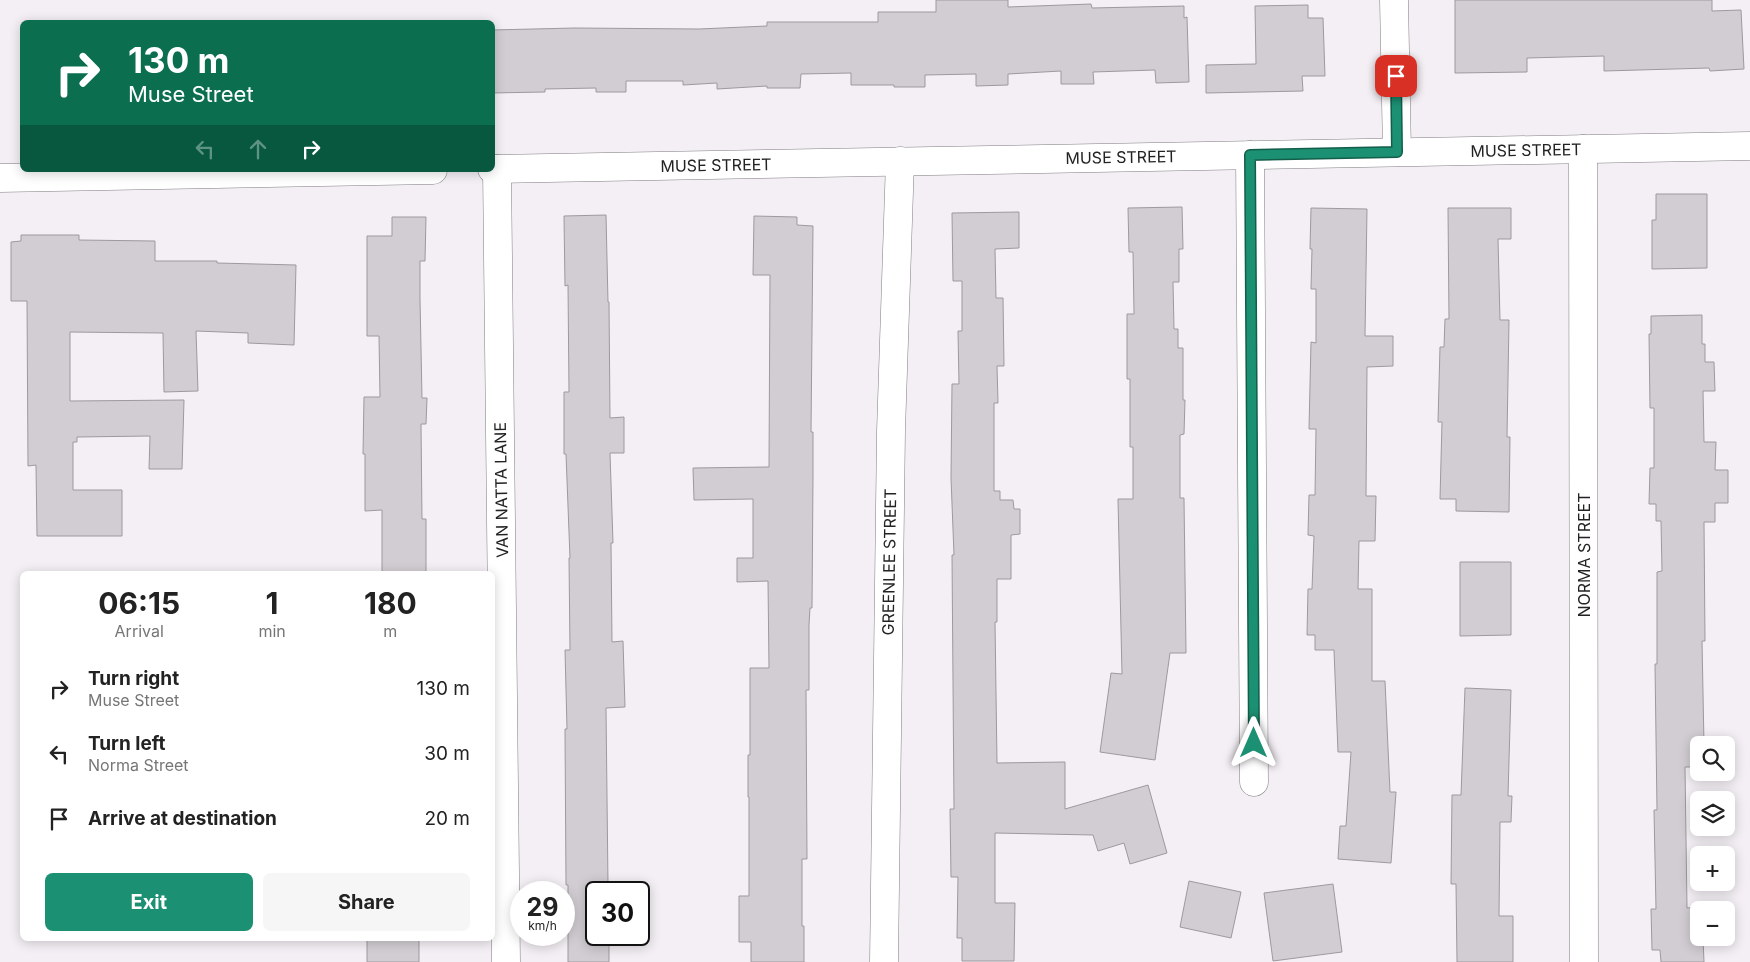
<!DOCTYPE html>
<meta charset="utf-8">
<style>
body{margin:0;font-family:Inter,sans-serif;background:#f6f6f6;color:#222;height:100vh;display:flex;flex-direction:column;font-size:19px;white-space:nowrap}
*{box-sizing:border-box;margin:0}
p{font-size:16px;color:#767676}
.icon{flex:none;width:28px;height:28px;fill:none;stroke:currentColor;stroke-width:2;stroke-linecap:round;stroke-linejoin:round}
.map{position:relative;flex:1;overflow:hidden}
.sheet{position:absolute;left:20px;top:571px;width:475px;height:370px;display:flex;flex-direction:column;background:#fff;border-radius:8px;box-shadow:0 2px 12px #0003}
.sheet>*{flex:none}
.guide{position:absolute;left:20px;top:20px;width:475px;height:152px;border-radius:8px;box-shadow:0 2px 12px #0003;background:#0b6e4f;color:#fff;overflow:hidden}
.buttons{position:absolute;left:1690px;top:736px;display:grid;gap:10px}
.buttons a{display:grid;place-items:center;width:45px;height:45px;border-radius:8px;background:#fff;box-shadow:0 2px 12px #0003;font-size:25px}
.speed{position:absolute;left:510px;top:881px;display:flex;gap:10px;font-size:25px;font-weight:700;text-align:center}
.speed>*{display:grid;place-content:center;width:65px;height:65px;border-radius:50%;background:#fff;box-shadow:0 2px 12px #0003;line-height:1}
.speed small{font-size:12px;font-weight:400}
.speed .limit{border:2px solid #111;border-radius:8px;background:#fff;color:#111}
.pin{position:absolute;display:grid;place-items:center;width:42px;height:42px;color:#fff;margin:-21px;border-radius:10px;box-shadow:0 2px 8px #0006}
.me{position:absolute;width:55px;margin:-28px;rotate:0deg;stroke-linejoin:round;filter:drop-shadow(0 0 4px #0008)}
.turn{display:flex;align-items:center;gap:18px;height:105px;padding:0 25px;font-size:22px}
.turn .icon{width:65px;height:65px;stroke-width:2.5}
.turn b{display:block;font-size:35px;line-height:42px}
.lanes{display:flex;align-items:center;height:48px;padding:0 25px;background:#0003;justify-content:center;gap:25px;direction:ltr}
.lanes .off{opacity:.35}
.eta{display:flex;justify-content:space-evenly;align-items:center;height:85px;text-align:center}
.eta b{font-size:30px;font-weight:700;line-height:35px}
.cta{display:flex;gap:10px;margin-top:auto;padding:10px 25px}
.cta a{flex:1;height:58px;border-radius:8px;background:#1c9072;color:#fff;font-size:20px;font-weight:700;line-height:58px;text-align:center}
.cta a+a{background:#f6f6f6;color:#222}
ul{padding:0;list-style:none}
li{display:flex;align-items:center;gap:15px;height:65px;padding:0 25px}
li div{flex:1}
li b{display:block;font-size:19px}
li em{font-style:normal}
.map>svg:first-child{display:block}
</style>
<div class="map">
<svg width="1750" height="962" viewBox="0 0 1750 962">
<rect width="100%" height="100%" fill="#f3eff4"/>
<!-- building -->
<g fill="#d1cdd2" stroke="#9d999e">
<path d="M936 0H1008V7L1091 4 1092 8 1184 6V18L1187 17 1189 82 1156 83 1155 70 1093 72 1094 84H1061V71L1008 74V85L976 86V74L925 75V87H894V85H851V73L801 74 800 88H767V86L717 89V83L683 85V81H626V92H596V88L545 89V92L492 93V30L575 28 699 29 767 26V22H878V12H936Z"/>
<path d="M1455 0H1712V11L1741 10 1744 69 1710 71 1709 68 1604 71V56L1527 58V72L1455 73Z"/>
<path d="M1308 5V18H1323L1325 76H1302L1303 91 1206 93V65L1256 64 1255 6Z"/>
<path d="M1656 194H1707V268L1652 269V220H1656Z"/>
<path d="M1182 207 1183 249H1179V282H1173L1174 329H1178V348H1183V400H1185L1184 434 1180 435V498H1184L1186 653H1170L1155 760 1100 752 1111 673 1122 674 1118 499H1133V447H1130V379H1127V314H1134L1133 252H1129L1128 208Z"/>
<path d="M1311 208 1367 209 1365 336H1393V366L1367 367 1366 496H1376L1375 541H1359L1358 589H1372V681H1385L1390 792H1396L1391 863 1338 859 1340 826H1346L1351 752H1338L1334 650H1315V635H1307L1308 589H1312L1314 536 1308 535 1309 495H1315L1316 429H1309L1311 342 1316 343V289H1311L1312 249H1310Z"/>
<path d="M1448 208H1511V239H1498L1500 320H1509L1507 437H1510L1509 512 1456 511V499H1440L1442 422H1438L1440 347H1444L1445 319H1449Z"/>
<path d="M1019 212V248L995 249 996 298H1003L1004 366H997L998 403H994V491H1000V500H1013L1014 509H1020V534L1011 535V579H997V622H995L997 763 1065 762V809L1148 785 1167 853 1130 864 1124 843 1098 851 1093 835 995 833V903H1015L1014 961H962V938H957L958 877H951L950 809H954L952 555H954L951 478 952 384H959L958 331H962V281H953L952 213Z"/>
<path d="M606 215 608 302H609L610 418 624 417V453H610L613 543H611L612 642 623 641 625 707 606 708 608 885H596V935H609V962H568V885H566L565 729H567L565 650H570L569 558H570L566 454H564V392H569L568 285 565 286 564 216Z"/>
<path d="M754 216 797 217V225L813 226 811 432H813V475L812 608H810L809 625V690H806L807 859H802V926H804V962H751V942H739V896H749V797H748V755H750V668H769L768 581 737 582V558H753V499L694 500 693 468 769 467 770 275H753Z"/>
<path d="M392 217H426L425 261H420V299L422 398H427L426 424H421L422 519H426V574H382V510L365 511V454H363L364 397H380L379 336H367V236H392Z"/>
<path d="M21 235H79V240L155 241V261H217V263L296 265 294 345 248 343V333L196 331 198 391 164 392 163 333 70 332V401L184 400 182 469H149L150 436 77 437V442H73V490H122V536H37L36 465 28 466 27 301H11V242L21 241Z"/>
<path d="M1702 315V344H1705V362H1714L1715 391H1703L1704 442H1716L1715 470H1728V503H1715V522H1704L1705 641H1702L1704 745H1699V767H1685L1687 908 1701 907 1702 910H1699V938H1703L1704 962H1661L1660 950H1652L1651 909H1656L1654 810H1657L1655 664H1657V572L1662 571 1661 521H1656V504H1649L1650 468H1654V408H1650L1649 334H1651V316Z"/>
<path d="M1460 562H1511V635L1460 636Z"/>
<path d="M1465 688 1511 690 1508 796H1512L1511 822H1500L1499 916H1513V962H1457L1456 884H1451L1452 795H1461Z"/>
<path d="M1189 881 1241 892 1231 938 1180 927Z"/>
<path d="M1333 884 1342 952 1273 961 1264 893Z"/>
<rect x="367" y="939" width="52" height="23"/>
</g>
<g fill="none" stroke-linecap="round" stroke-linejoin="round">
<!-- street casing -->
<g stroke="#817e82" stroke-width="29">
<g id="street">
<path d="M1394 0 1397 152"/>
<path d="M1583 149 1584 962"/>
<path d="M1250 155 1254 782"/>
<path d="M492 169 1750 146"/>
<path d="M497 169 506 962"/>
<path d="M0 178 433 170"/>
<path d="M884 962 891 431 900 161"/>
</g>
</g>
<!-- street -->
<use href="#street" stroke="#fff" stroke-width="28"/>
</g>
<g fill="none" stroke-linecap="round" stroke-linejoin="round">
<!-- route casing -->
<g stroke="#125e4a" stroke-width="12">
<path id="route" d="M1254 743 1250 155 1397 152 1396 76"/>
</g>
<!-- route -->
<use href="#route" stroke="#1c9072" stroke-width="9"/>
</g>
<g text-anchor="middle" stroke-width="4.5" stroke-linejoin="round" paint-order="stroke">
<!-- street labels -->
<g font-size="16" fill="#232223" stroke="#fffeff">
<text transform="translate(1526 150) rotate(-1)" y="6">MUSE STREET</text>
<text transform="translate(1121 157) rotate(-1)" y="6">MUSE STREET</text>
<text transform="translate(716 165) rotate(-1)" y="6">MUSE STREET</text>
<text transform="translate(501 490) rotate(-91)" y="6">VAN NATTA LANE</text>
<text transform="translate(1584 555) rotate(-90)" y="6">NORMA STREET</text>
<text transform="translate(889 562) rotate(-89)" y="6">GREENLEE STREET</text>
</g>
</g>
</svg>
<div class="buttons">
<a><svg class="icon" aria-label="search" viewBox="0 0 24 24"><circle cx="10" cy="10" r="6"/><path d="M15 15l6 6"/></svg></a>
<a><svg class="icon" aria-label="layers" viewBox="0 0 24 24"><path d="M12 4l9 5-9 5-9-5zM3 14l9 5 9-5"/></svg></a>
<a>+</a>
<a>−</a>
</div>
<div class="speed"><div>29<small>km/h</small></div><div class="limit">30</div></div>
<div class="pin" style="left:1396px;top:76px;background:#d93025"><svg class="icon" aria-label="arrive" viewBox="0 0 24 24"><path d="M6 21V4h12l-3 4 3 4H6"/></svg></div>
<svg class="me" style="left:1254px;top:743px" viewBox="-20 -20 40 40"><path d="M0-17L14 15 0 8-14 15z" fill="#1c9072" stroke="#fff" stroke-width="4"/></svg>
<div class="guide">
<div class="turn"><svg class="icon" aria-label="right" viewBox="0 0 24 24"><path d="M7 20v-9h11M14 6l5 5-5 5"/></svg><div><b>130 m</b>Muse Street</div></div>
<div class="lanes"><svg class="icon off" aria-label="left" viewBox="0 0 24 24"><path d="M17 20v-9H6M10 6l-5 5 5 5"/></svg><svg class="icon off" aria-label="ahead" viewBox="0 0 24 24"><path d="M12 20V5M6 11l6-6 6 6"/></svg><svg class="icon" aria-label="right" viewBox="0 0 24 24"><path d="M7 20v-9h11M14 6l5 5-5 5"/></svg></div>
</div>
<section class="sheet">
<div class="eta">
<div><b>06:15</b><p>Arrival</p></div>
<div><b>1</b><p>min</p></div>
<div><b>180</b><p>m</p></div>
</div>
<ul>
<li><svg class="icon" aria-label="right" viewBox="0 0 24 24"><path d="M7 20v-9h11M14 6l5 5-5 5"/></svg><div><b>Turn right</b><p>Muse Street</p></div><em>130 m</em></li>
<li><svg class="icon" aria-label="left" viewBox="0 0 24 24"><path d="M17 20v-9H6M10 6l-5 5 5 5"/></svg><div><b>Turn left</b><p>Norma Street</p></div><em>30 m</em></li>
<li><svg class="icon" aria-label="arrive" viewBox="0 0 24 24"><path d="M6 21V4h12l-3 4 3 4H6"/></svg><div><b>Arrive at destination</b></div><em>20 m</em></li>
</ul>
<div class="cta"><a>Exit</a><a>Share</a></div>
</section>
</div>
